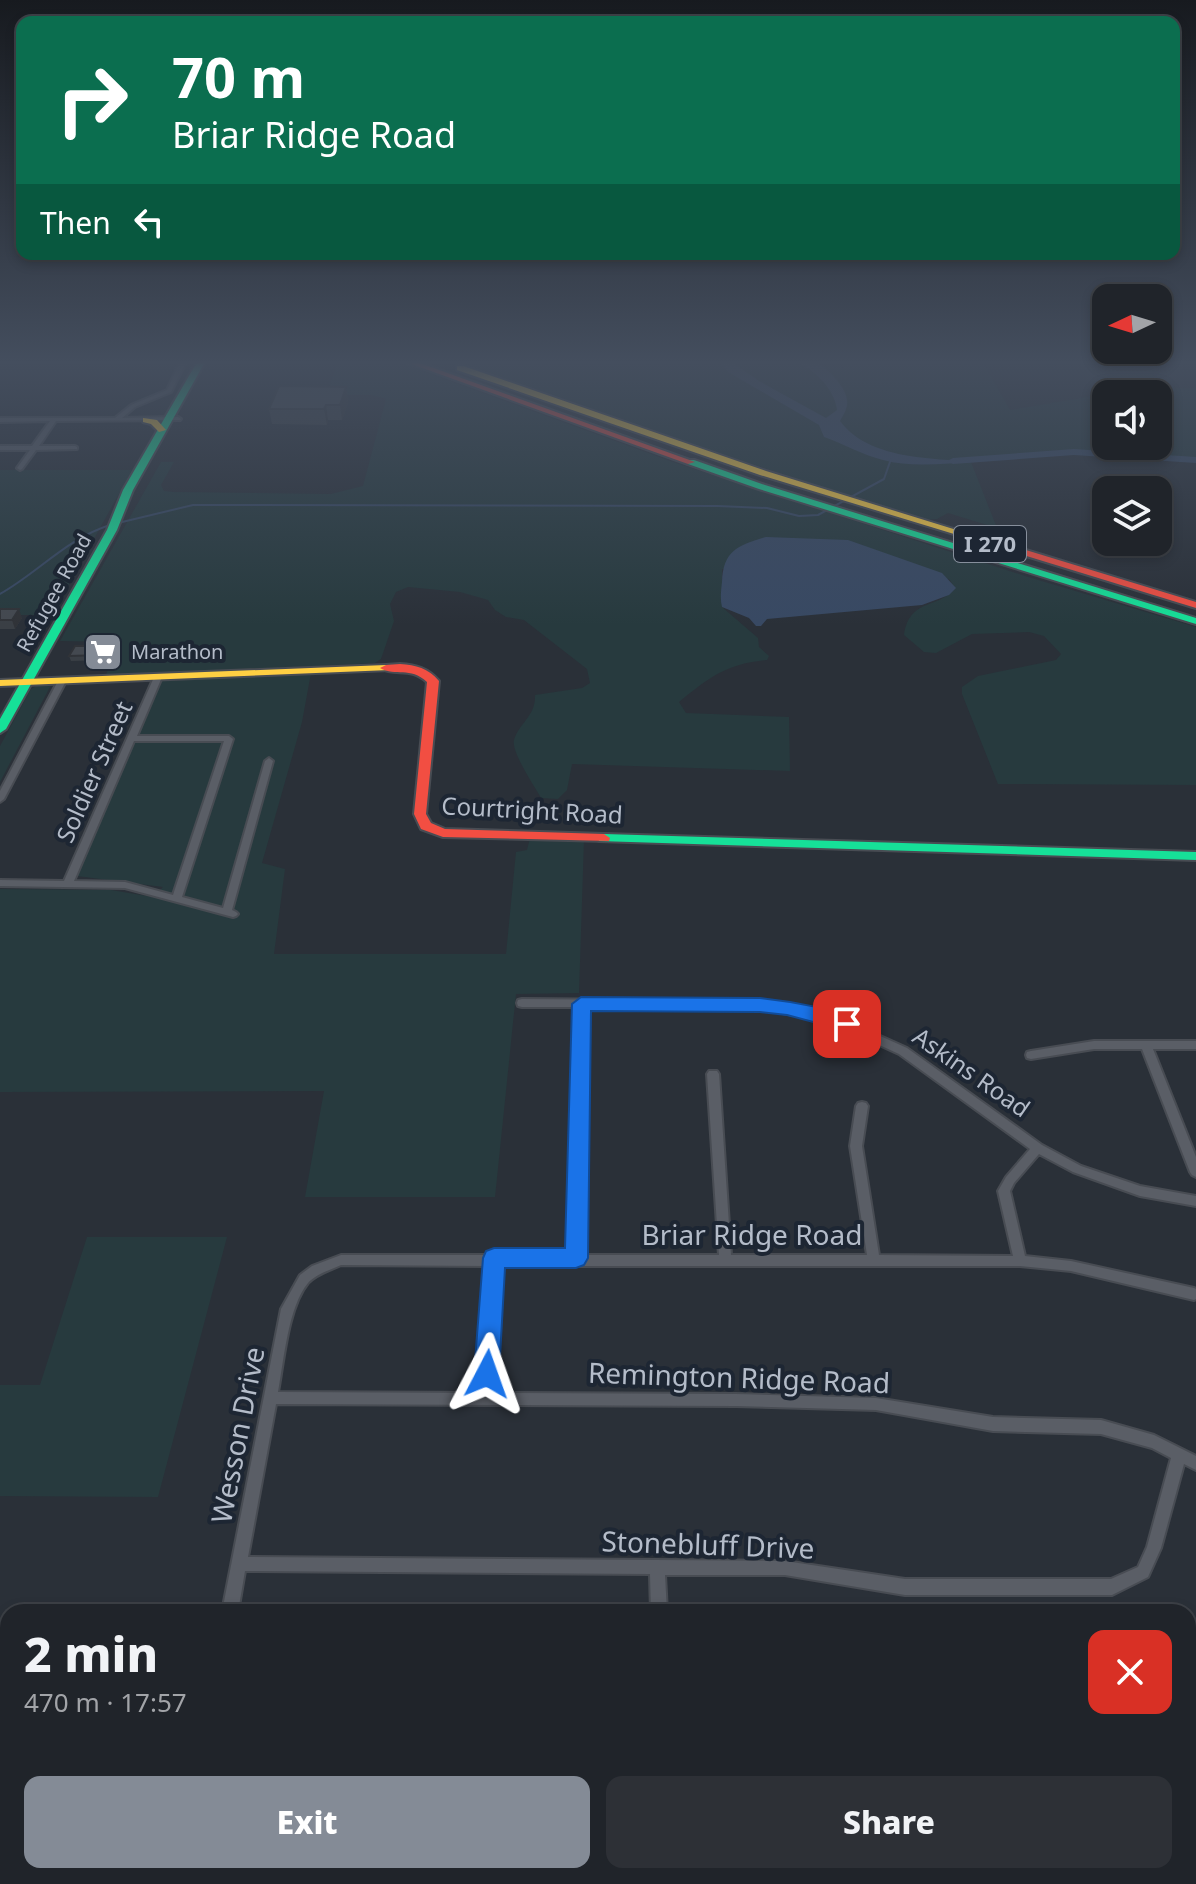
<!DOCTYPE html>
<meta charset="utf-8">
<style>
body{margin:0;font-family:"Noto Sans",sans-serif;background:#2d3036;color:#f1f3f6;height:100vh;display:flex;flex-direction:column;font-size:30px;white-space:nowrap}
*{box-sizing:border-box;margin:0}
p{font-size:26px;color:#a2a4a8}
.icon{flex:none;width:44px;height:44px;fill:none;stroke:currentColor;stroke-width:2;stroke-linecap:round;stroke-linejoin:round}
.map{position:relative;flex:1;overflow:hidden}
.details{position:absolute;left:0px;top:1604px;width:1196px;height:280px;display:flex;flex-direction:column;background:#20242a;border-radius:24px 24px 0 0;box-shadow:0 4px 12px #0003,0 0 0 2px #3d4147}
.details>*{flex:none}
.top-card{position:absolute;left:16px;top:16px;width:1164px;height:244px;border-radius:16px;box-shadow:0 4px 12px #0003,0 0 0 2px #3d4147;background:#0b6e4f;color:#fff;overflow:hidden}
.needle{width:52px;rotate:266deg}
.fabs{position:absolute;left:1092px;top:284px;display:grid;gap:16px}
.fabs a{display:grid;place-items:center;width:80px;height:80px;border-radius:16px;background:#20242a;box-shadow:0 4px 12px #0003,0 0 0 2px #3d4147;font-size:40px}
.pin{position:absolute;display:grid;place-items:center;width:68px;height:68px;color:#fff;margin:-34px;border-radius:16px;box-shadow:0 4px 12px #0006}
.me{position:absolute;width:88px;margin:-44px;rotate:4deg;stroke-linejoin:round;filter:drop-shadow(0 0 6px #0008)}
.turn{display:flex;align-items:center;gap:28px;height:168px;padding:0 24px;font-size:36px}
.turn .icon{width:104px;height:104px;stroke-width:2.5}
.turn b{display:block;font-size:56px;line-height:68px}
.then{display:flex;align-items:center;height:76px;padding:0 24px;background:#0003;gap:16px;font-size:30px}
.round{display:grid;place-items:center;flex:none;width:84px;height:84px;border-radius:16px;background:#2d3036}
.summary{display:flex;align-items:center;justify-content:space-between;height:136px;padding:0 24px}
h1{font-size:48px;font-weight:800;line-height:60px}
.cta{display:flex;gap:16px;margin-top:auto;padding:16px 24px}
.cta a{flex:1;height:92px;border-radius:16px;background:#848b96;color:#fff;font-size:32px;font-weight:800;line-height:92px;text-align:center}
.cta a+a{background:#2d3036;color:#f1f3f6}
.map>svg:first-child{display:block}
</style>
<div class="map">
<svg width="1196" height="1884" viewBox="0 0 1196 1884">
<rect width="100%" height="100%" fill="#2a3038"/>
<!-- green -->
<g fill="#273a3e">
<path d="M338 362H398L673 462 1025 576 1196 627V785L998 784 962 694V687L978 676 1056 660 1061 654 1044 636 1029 632 972 634 936 653 924 652 904 635C910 597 938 610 955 588L949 579 722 569V607L758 638 759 647 769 656 767 660C726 664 710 677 679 702L686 713 789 717 790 771 572 764 567 790 558 799 541 798C535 787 511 752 514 740 520 722 536 716 535 695L582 688 590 683 587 669 524 620 506 617 495 610 488 600 460 592 408 587 396 592 390 604 394 621 381 659 375 663 105 677 119 642 60 641 161 462H174L161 485 164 491 174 492 331 494 363 486 386 399 372 395H326Z"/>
<path d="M456 362H811L826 367 844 368 843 362H983L1010 410 1106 394V446H1158V394H1108L1138 388H1196V460L1114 453 1074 452 971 462 997 528 948 513 937 519 922 520 652 431Z"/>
<path d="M0 470H132L52 615H0Z"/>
<path d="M311 673 302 722 262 863 285 869 274 954H506L516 852 527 850 530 838 584 840 579 993 516 994 495 1197H305L324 1091 0 1092V889L111 890 153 897 163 887 77 876 161 681Z"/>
<path d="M52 683 0 782V746L31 689 38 685Z"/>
<path d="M87 1237H227L158 1497 0 1496V1385H40Z"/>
<path d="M762 1876 1196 1878V1884H763Z"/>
</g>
<!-- water -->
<g fill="#384963">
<path d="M719 362H732L759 381 826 418 837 410C835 390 815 370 797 362H816C829 370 853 392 846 409 845 413 842 417 840 421 869 460 932 458 976 462 946 463 912 468 883 460 862 455 844 444 824 437L819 425 728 372Z"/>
<path d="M766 537 848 540 942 573 956 588 949 595 922 605 767 619 761 626H756L749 618 722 607C720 599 721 591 722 582 723 551 738 545 766 537Z"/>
</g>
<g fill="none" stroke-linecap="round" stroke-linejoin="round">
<!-- stream -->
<g stroke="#384963" stroke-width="2">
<path d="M118 523 193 505 718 506 767 508 799 516 818 515 884 479 891 459"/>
<path d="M0 594C39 572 66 539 110 525"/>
</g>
<!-- river -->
<path fill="#384963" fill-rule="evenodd" d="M1074 449 1196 457V463L1074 455 953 464 947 461 953 458Z"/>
<!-- street casing -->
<g stroke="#484c53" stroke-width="4">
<g id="street">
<path d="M180 362H186L171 392 135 407 122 418 178 417 181 419 180 420 56 421 39 446H75L77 447V449L36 450 22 469 20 470 17 468 30 450H0V446H32L50 421 0 422V418H115L131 405 167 390Z"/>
<path d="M155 675H161L162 677 137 736H229L233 739 182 897 223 908 265 761 269 758 273 761 232 910 236 912 238 914 236 916 233 917 125 888 0 886V880L64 881ZM134 741H224L173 895 125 882 74 881Z"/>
<path d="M59 679H65L66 681 4 799 0 802V791Z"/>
<path d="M522 999 760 1001 829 1013 907 1048 1042 1145 1081 1166 1140 1186 1196 1196V1206L1140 1196 1073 1172 1039 1154 1014 1183 1010 1191 1025 1256 1071 1261 1194 1288 1196 1289V1299L1194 1300 1071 1271 1020 1266H500L492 1393 736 1394 876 1398 993 1417 1101 1420 1154 1435 1196 1456V1470L1184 1464 1161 1548 1148 1577 1112 1595H905L785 1575H665L667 1612H651L650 1574 245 1571 238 1612H222L281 1309 300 1275 312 1266 341 1255H489L494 1253 499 1255H570L576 1007H522L518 1006 517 1003 518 1000ZM586 1007 760 1009 827 1021 899 1054 1030 1149 1006 1177 998 1191 1013 1256 879 1255 862 1146 868 1106 866 1103 862 1102 858 1103 856 1106 850 1146 867 1255H731L719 1074 717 1071H709L707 1074 719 1255H582ZM341 1265 487 1266 479 1393 278 1392C284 1360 288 1307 308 1283 316 1274 330 1270 341 1265ZM276 1404 736 1406 876 1410 993 1431 1101 1434 1152 1448 1171 1458 1147 1547 1138 1567 1111 1579H905L785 1561 248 1557Z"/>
<path d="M1094 1041H1196V1049H1153L1196 1157V1177L1192 1175 1190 1172 1142 1049H1094L1031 1059 1027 1058 1026 1055 1027 1052 1031 1051Z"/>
<path d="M168 1876H186L185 1884H167Z"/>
</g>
</g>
<!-- fast casing -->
<g stroke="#484c53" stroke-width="4">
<g id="fast">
<path d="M197 362H205L133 490 117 530 6 729 0 733V719L107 530 123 490Z"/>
<path d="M688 460H694L765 485 1196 618V624L759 489 688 464Z"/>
<path d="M604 834 1196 852V860L599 841 598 838Z"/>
</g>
</g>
<!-- slow casing -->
<g stroke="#484c53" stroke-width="4">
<g id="slow">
<path d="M457 366H463L766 471 1018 549 1010 551 760 475 457 370Z"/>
<path d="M143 418 157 420 166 430 159 432 151 424 143 422Z"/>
<path d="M386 665 390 666V670L0 686V680Z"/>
</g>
</g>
<!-- jam casing -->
<g stroke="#484c53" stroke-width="4">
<g id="jam">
<path d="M406 362H417L695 462 688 464Z"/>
<path d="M1010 547H1016L1196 602V608L1010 551Z"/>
<path d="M400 664C416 665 428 668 439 681L426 814 431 823 445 829 604 834 610 838 609 841 443 837 421 829 414 814 427 682C410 666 396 677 380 668L386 665Z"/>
</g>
</g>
<!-- street -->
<use href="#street" fill="#5a5e66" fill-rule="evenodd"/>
<!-- fast -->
<use href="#fast" fill="#16e098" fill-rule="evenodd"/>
<!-- slow -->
<use href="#slow" fill="#ffcf43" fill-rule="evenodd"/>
<!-- jam -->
<use href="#jam" fill="#f24e42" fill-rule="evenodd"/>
</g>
<!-- wall -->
<g fill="#3a3f45">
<path d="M346 387 348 403 342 420H328L327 425 272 424 269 409Z"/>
<path d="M0 609 22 618 15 629H0Z"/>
<path d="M114 645 106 660 71 661 69 656 96 646Z"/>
</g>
<!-- shaded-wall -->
<g fill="#303338">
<path d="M346 387 348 403 342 420 340 405Z"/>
<path d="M326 405 328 420 327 425 324 409Z"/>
<path d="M19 609 22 618 15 629 12 620Z"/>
<path d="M112 641 114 645 106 660 105 655Z"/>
</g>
<!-- building -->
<g fill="#444950" stroke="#303338" stroke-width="2">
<path d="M279 386 346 387 340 405H326L324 409H269Z"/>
<path d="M0 609H19L12 620H0Z"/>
<path d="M99 641H112L105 655 69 656 75 646H96Z"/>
</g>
<!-- sky -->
<linearGradient id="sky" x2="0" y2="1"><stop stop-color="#171a1f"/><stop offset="0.58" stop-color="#444e5e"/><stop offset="1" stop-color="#444e5e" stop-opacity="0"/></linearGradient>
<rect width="1196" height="625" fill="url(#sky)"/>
<!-- route -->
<path fill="#1a73e8" stroke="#114b97" stroke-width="2" d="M581 997 760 998C779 1000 847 1009 857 1024L847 1031 787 1015 760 1012 591 1011 588 1258 584 1265 576 1268H505L499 1374 495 1382 487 1385 478 1382 474 1374 483 1258 486 1251 494 1248H565L572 1004Z"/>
<!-- icons -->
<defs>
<g id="supermarket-square" transform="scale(2)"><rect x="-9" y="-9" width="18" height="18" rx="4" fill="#848b96" stroke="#1d2633"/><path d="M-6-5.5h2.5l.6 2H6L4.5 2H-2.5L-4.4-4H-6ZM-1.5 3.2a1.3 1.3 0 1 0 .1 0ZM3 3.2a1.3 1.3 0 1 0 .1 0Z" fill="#fff"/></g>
</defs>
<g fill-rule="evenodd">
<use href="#supermarket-square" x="103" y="652"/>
</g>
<g text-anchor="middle" stroke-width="8" stroke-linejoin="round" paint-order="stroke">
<!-- far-street labels -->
<g font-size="20" fill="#b4bcc9" stroke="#1d2633">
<text transform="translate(54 593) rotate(-61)" y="7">Refugee Road</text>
</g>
<!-- far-poi labels -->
<g font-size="20" fill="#b4bcc9" stroke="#1d2633" text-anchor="start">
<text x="131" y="659">Marathon</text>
</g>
<!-- shield labels -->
<rect fill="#1d2633" stroke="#878f9c" stroke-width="2" x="954" y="526" width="72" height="36" rx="6"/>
<g font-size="22" font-weight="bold" fill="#b4bcc9">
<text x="990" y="552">I 270</text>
</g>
<!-- street labels -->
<g font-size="24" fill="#b4bcc9" stroke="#1d2633">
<text transform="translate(95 772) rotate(-66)" y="8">Soldier Street</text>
<text transform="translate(532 811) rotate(3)" y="8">Courtright Road</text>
<text transform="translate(971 1073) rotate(35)" y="8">Askins Road</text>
</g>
<!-- near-street labels -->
<g font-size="28" fill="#b4bcc9" stroke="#1d2633">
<text x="752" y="1245">Briar Ridge Road</text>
<text transform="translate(739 1378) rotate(2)" y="10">Remington Ridge Road</text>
<text transform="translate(238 1435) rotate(-79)" y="10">Wesson Drive</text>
<text transform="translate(708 1545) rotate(2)" y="10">Stonebluff Drive</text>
</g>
</g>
</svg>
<div class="fabs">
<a><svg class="needle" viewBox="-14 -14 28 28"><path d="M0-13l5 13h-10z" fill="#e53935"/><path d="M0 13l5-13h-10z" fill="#a2a4a8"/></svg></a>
<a><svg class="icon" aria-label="sound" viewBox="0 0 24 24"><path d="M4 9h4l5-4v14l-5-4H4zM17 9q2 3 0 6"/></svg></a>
<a><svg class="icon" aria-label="layers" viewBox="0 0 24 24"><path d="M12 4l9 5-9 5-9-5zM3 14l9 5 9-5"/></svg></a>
</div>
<div class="pin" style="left:847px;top:1024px;background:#d93025"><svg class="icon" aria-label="arrive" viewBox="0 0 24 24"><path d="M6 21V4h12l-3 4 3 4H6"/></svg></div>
<svg class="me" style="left:487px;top:1374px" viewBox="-20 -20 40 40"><path d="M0-17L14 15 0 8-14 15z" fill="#1a73e8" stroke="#fff" stroke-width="4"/></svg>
<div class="top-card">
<div class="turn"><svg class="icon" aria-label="right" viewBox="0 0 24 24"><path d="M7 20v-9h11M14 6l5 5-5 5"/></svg><div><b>70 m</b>Briar Ridge Road</div></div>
<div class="then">Then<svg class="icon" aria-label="left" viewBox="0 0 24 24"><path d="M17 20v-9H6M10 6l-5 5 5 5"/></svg></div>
</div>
<section class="details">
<div class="summary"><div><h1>2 min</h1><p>470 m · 17:57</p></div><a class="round" style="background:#d93025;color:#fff"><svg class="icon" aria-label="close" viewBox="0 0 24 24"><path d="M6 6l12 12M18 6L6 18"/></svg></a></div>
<div class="cta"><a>Exit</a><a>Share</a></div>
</section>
</div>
